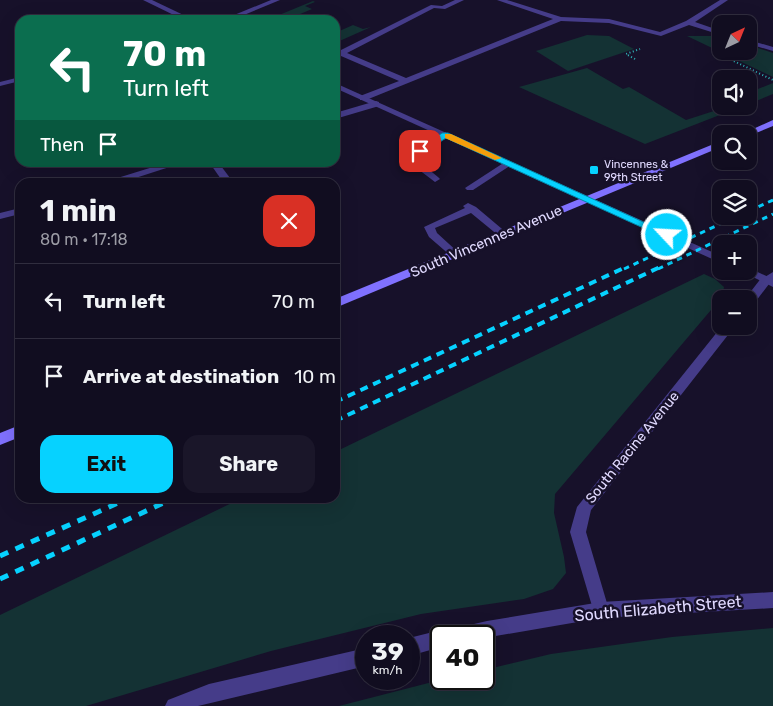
<!DOCTYPE html>
<meta charset="utf-8">
<style>
body{margin:0;font-family:Rubik,sans-serif;background:#1a1629;color:#f1f3f6;height:100vh;display:flex;flex-direction:column;font-size:19px;white-space:nowrap}
*{box-sizing:border-box;margin:0}
p{font-size:16px;color:#9c9ca5}
.icon{flex:none;width:28px;height:28px;fill:none;stroke:currentColor;stroke-width:2;stroke-linecap:round;stroke-linejoin:round}
.map{position:relative;flex:1;overflow:hidden}
.sheet{position:absolute;left:15px;top:178px;width:325px;height:325px;display:flex;flex-direction:column;background:#110d20;border-radius:15px;box-shadow:0 5px 20px #0002,0 0 0 1px #302d3e}
.sheet>*{flex:none}
.guide{position:absolute;left:15px;top:15px;width:325px;height:152px;border-radius:15px;box-shadow:0 5px 20px #0002,0 0 0 1px #302d3e;background:#0b6e4f;color:#fff;overflow:hidden}
.needle{width:32px;rotate:43deg}
.controls{position:absolute;left:712px;top:15px;display:grid;gap:10px}
.controls a{display:grid;place-items:center;width:45px;height:45px;border-radius:10px;background:#110d20;box-shadow:0 5px 20px #0002,0 0 0 1px #302d3e;font-size:25px}
.speed{position:absolute;left:355px;top:625px;display:flex;gap:10px;font-size:25px;font-weight:700;text-align:center}
.speed>*{display:grid;place-content:center;width:65px;height:65px;border-radius:50%;background:#110d20;box-shadow:0 5px 20px #0002,0 0 0 1px #302d3e;line-height:1}
.speed small{font-size:12px;font-weight:400}
.speed .limit{border:2px solid #111;border-radius:8px;background:#fff;color:#111}
.pin{position:absolute;display:grid;place-items:center;width:42px;height:42px;color:#fff;margin:-21px;border-radius:10px;box-shadow:0 2px 8px #0006}
.me{position:absolute;width:55px;margin:-28px;rotate:295deg;stroke-linejoin:round;filter:drop-shadow(0 0 4px #0008)}
.turn{display:flex;align-items:center;gap:18px;height:105px;padding:0 25px;font-size:22px}
.turn .icon{width:65px;height:65px;stroke-width:2.5}
.turn b{display:block;font-size:35px;line-height:42px}
.then{display:flex;align-items:center;height:48px;padding:0 25px;background:#0003;gap:10px;font-size:19px}
.round{display:grid;place-items:center;flex:none;width:52px;height:52px;border-radius:15px;background:#1a1629}
.overview{display:flex;align-items:center;justify-content:space-between;height:85px;padding:0 25px}
h1{font-size:30px;font-weight:700;line-height:38px}
.cta{display:flex;gap:10px;margin-top:auto;padding:10px 25px}
.cta a{flex:1;height:58px;border-radius:15px;background:#06d2ff;color:#111;font-size:20px;font-weight:700;line-height:58px;text-align:center}
.cta a+a{background:#1a1629;color:#f1f3f6}
ul{padding:0;list-style:none}
li{display:flex;align-items:center;gap:15px;height:75px;padding:0 25px;border-top:1px solid #302d3e}
li div{flex:1}
li b{display:block;font-size:19px}
li em{font-style:normal}
.map>svg:first-child{display:block}
</style>
<div class="map">
<svg width="773" height="706" viewBox="0 0 773 706">
<rect width="100%" height="100%" fill="#17112a"/>
<!-- green -->
<g fill="#143234">
<path d="M313 1 315 2 305 6 312 9 286 20H267Z"/>
<path d="M353 25 363 29 371 27 335 43V33Z"/>
<path d="M587 35 609 36 634 49 568 71 536 51Z"/>
<path d="M687 36H721V51H749V45L773 53V77Z"/>
<path d="M587 68 623 89 629 87 686 120 717 110 714 107 721 104V106H743L645 144 519 87Z"/>
<path d="M773 83V94L749 104V96L756 93 753 91Z"/>
<path d="M704 274 715 279 724 287 722 297 555 494 554 513 564 557 566 573 553 589 524 599 421 614 271 651 86 706H0V615L242 498H335V452Z"/>
<path d="M773 628V706H339L444 679H484V670L551 654 672 637Z"/>
</g>
<g fill="none" stroke-linecap="round" stroke-linejoin="round">
<!-- path -->
<g stroke="#30b9bc" stroke-width="2" stroke-dasharray="1 2.5" stroke-linecap="butt">
<path d="M715 52 773 80"/>
<path d="M635 59 626 54 640 49"/>
</g>
<!-- service -->
<g fill="#453c89" fill-rule="evenodd">
<path d="M455 0H464L445 9 434 8 347 53 406 78 553 19 497 0H507L561 17 609 19 660 32 686 21 720 0H728L695 22 721 31V35L689 25 661 36 609 23 561 21 366 100H360V96L399 81 341 56 335 58V53L431 5 442 6Z"/>
<path d="M749 40 773 47V51L749 44Z"/>
<path d="M376 101 379 102V106L335 119V113Z"/>
<path d="M445 132 449 135 448 137 423 153 417 160 438 177 440 179 435 182 406 160 417 149Z"/>
<path d="M508 160 513 163 511 165 473 190H467L465 188Z"/>
<path d="M169 162H185L123 182H109L111 180Z"/>
<path d="M209 162H218L233 182H223Z"/>
<path d="M468 203 476 207 508 234 503 237 499 236 471 213 435 228 437 233 460 254 459 256H451L429 237 424 227 465 208 463 206Z"/>
<path d="M20 208V214L0 219V213Z"/>
<path d="M773 272V281L766 284 762 283 760 280Z"/>
</g>
<!-- minor -->
<g fill="#453c89" fill-rule="evenodd">
<path d="M271 0H280L232 20H222Z"/>
<path d="M20 77V81L0 86V82Z"/>
<path d="M766 276 772 280 753 305 749 306V299H745L762 277Z"/>
<path d="M722 326H735L591 510 586 532 609 610 607 616 601 618 595 616 570 532 577 507Z"/>
</g>
<!-- tertiary -->
<g fill="#453c89" fill-rule="evenodd">
<path d="M143 0H152L194 20H184Z"/>
<path d="M335 83 721 256V263L335 88Z"/>
<path d="M749 268 773 279V287L741 271H749Z"/>
<path d="M773 592V608L601 618 484 638V636H441V647L409 656V638L441 630 447 633 448 630 487 621 601 602Z"/>
<path d="M366 648V666L198 706H165L168 700 209 684Z"/>
</g>
<!-- secondary -->
<g fill="#8071ff" fill-rule="evenodd">
<path d="M773 120V126L749 136V134H742Z"/>
<path d="M721 141V147L335 308V299Z"/>
<path d="M20 425V437L0 445V433Z"/>
</g>
<!-- rail-far2 -->
<g stroke="#06d2ff" stroke-width="3" stroke-dasharray="5.5 5" stroke-linecap="butt">
<path d="M749 211 773 200"/>
<path d="M624 269 737 216"/>
<path d="M658 269 773 214"/>
</g>
<!-- rail-far1 -->
<g stroke="#06d2ff" stroke-width="4" stroke-dasharray="8 6" stroke-linecap="butt">
<path d="M335 402 626 267"/>
<path d="M335 421 660 267"/>
</g>
<!-- rail -->
<g stroke="#06d2ff" stroke-width="5" stroke-dasharray="9 8" stroke-linecap="butt">
<path d="M0 556 129 498"/>
<path d="M0 579 174 498"/>
</g>
</g>
<!-- route -->
<path fill="#06d2ff" stroke="#0488a6" d="M442 133H448L672 235 670 237H663L446 138 423 153H418V150Z"/>
<!-- slow -->
<path fill="#f59e0b" d="M445 134H451L502 158 495 160 445 138Z"/>
<!-- markers -->
<rect fill="#06d2ff" stroke="#17112a" stroke-width="2" x="589" y="165" width="10" height="10" rx="2.5"/>
<g text-anchor="middle" stroke-width="5" stroke-linejoin="round" paint-order="stroke">
<!-- far-poi labels -->
<g font-size="11" fill="#e1daff" stroke="#17112a" text-anchor="start">
<text x="604" y="168">Vincennes &amp;<tspan x="604" dy="13">99th Street</tspan></text>
</g>
<!-- street labels -->
<g font-size="14" fill="#e1daff" stroke="#17112a">
<text transform="translate(486 241) rotate(-23)" y="5">South Vincennes Avenue</text>
<text transform="translate(632 447) rotate(-51)" y="5">South Racine Avenue</text>
</g>
<!-- near-street labels -->
<g font-size="16" fill="#e1daff" stroke="#17112a">
<text transform="translate(658 608) rotate(-5)" y="6">South Elizabeth Street</text>
</g>
</g>
</svg>
<div class="controls">
<a><svg class="needle" viewBox="-14 -14 28 28"><path d="M0-13l5 13h-10z" fill="#e53935"/><path d="M0 13l5-13h-10z" fill="#9c9ca5"/></svg></a>
<a><svg class="icon" aria-label="sound" viewBox="0 0 24 24"><path d="M4 9h4l5-4v14l-5-4H4zM17 9q2 3 0 6"/></svg></a>
<a><svg class="icon" aria-label="search" viewBox="0 0 24 24"><circle cx="10" cy="10" r="6"/><path d="M15 15l6 6"/></svg></a>
<a><svg class="icon" aria-label="layers" viewBox="0 0 24 24"><path d="M12 4l9 5-9 5-9-5zM3 14l9 5 9-5"/></svg></a>
<a>+</a>
<a>−</a>
</div>
<div class="speed"><div>39<small>km/h</small></div><div class="limit">40</div></div>
<div class="pin" style="left:420px;top:151px;background:#d93025"><svg class="icon" aria-label="arrive" viewBox="0 0 24 24"><path d="M6 21V4h12l-3 4 3 4H6"/></svg></div>
<svg class="me" style="left:667px;top:235px" viewBox="-20 -20 40 40"><circle r="17" fill="#06d2ff" stroke="#fff" stroke-width="3"/><path d="M0-11L8 9 0 5-8 9z" fill="#fff"/></svg>
<div class="guide">
<div class="turn"><svg class="icon" aria-label="left" viewBox="0 0 24 24"><path d="M17 20v-9H6M10 6l-5 5 5 5"/></svg><div><b>70 m</b>Turn left</div></div>
<div class="then">Then<svg class="icon" aria-label="arrive" viewBox="0 0 24 24"><path d="M6 21V4h12l-3 4 3 4H6"/></svg></div>
</div>
<section class="sheet">
<div class="overview"><div><h1>1 min</h1><p>80 m · 17:18</p></div><a class="round" style="background:#d93025;color:#fff"><svg class="icon" aria-label="close" viewBox="0 0 24 24"><path d="M6 6l12 12M18 6L6 18"/></svg></a></div>
<ul>
<li><svg class="icon" aria-label="left" viewBox="0 0 24 24"><path d="M17 20v-9H6M10 6l-5 5 5 5"/></svg><div><b>Turn left</b></div><em>70 m</em></li>
<li><svg class="icon" aria-label="arrive" viewBox="0 0 24 24"><path d="M6 21V4h12l-3 4 3 4H6"/></svg><div><b>Arrive at destination</b></div><em>10 m</em></li>
</ul>
<div class="cta"><a>Exit</a><a>Share</a></div>
</section>
</div>
